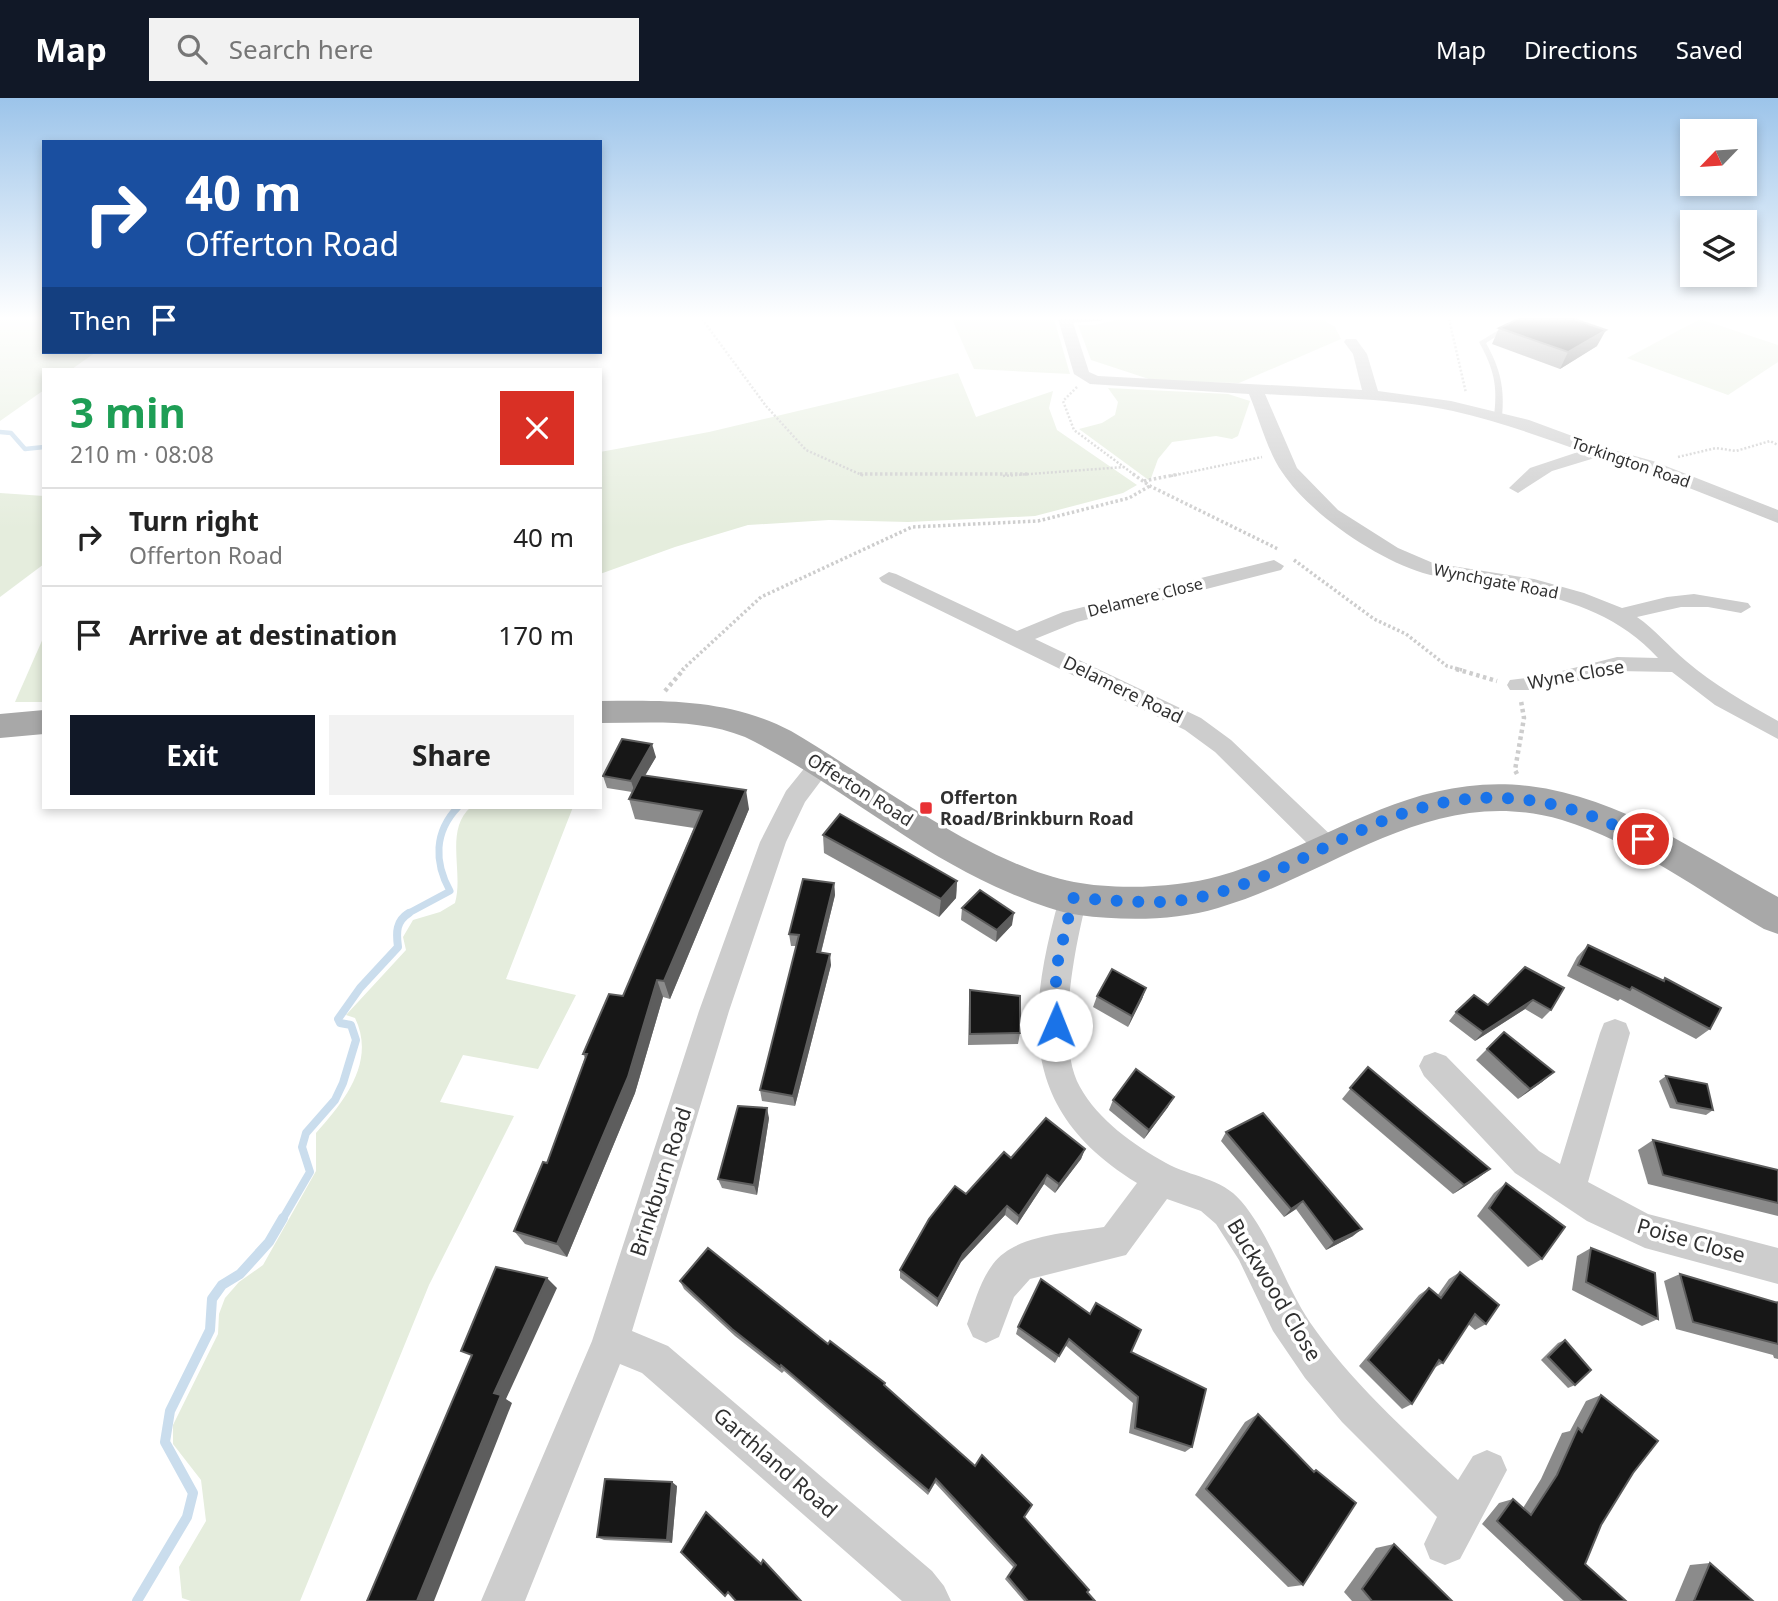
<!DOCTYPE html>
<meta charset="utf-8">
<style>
body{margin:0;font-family:"Noto Sans",sans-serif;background:#f2f2f2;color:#222;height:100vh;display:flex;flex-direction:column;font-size:26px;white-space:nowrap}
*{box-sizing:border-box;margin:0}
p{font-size:23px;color:#767676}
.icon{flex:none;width:38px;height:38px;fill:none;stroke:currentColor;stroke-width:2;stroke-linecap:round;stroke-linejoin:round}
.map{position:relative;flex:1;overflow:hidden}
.drawer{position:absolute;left:42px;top:270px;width:560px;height:441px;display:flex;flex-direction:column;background:#fff;border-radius:0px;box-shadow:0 4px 10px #0003}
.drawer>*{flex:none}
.hud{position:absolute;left:42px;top:42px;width:560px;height:214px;border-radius:0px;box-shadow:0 4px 10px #0003;background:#1a4fa0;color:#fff;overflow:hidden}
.needle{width:46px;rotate:245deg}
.controls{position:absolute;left:1680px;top:21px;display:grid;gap:14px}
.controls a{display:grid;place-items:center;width:77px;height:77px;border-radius:0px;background:#fff;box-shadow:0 4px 10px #0003;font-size:35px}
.pin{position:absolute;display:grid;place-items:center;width:60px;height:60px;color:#fff;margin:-30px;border:4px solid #fff;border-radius:50%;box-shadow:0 2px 7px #0007}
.me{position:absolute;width:77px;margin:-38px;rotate:1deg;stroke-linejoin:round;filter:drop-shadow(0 0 5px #0008)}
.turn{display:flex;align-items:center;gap:24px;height:147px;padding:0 28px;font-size:32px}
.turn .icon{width:91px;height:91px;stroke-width:2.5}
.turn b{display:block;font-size:49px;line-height:60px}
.then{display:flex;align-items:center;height:66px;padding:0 28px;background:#0003;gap:14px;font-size:26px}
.round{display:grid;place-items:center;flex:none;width:74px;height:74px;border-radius:0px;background:#f2f2f2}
.head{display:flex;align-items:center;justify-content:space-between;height:119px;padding:0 28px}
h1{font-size:42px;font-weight:700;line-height:52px;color:#1e9e55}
.action{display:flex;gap:14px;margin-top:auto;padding:14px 28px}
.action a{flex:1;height:80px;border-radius:0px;background:#111827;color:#fff;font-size:28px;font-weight:700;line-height:80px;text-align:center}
.action a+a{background:#f2f2f2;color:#222}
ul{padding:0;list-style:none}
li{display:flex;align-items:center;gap:21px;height:98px;padding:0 28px;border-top:2px solid #e0e0e0}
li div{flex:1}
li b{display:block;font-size:26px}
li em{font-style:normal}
header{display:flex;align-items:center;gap:42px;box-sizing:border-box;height:98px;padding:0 35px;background:#111827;color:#fff}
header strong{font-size:33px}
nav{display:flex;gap:38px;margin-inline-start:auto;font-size:24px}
.search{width:490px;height:63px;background:#f2f2f2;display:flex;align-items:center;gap:18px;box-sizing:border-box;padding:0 24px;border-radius:0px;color:#767676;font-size:26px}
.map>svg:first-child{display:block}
</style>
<header>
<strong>Map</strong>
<div class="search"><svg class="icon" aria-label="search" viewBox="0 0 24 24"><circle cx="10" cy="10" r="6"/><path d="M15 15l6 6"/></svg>Search here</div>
<nav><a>Map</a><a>Directions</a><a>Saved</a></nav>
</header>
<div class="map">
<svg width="1778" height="1503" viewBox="0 0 1778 1503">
<rect width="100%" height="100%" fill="#fff"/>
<!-- green -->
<g fill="#e5eddd">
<path d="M0 221H44V254H96L72 271H44V292L0 323Z"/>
<path d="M952 221H1054L1070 276 974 271Z"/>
<path d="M1121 221H1322L1335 229 1341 241 1239 285 1155 283 1091 262 1078 227H1095Z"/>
<path d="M1700 221 1778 247V264L1728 297 1627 260Z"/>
<path d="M958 275 976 319 1053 293 1049 310 1057 332 1137 387 1123 395 1035 418 908 424 829 422 748 427 675 449 600 476V354L709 334Z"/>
<path d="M1108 290 1228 296 1250 303 1238 338 1232 341 1216 338 1172 344 1158 361 1150 383 1079 331 1102 325 1115 317 1118 304Z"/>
<path d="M0 395 44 398V466L0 499Z"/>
<path d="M44 538V604H15Z"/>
<path d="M471 709H573L506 881 576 897 538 971 463 957 440 1004 514 1018 429 1187 300 1503H191L182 1500 179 1469 206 1423 201 1382 173 1346V1327L218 1236 219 1216 225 1200 239 1184 263 1167 316 1073V1035C345 1003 376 963 355 920L346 917 406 852 403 839 413 822 440 814 455 805C464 774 444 732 471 709Z"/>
</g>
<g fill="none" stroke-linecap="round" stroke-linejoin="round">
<!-- stream-far3 -->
<path stroke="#cadded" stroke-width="4.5" d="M0 334 11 335 25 351 44 349"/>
<!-- stream-far2 -->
<path stroke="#cadded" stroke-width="7" d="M407 816 450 793C434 764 434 734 458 709"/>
<!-- stream-far1 -->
<path stroke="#cadded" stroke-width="8" d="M282 1122 310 1074 302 1049 306 1035 335 1002 343 985 356 942 351 927 340 925 338 921 360 890 398 849C396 834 396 823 409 815"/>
<!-- stream -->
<path stroke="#cadded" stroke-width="10" d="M137 1503 187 1419 193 1395 165 1344 170 1313 210 1232 212 1201 222 1187 240 1176 269 1144 283 1120"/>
<!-- path-far2 -->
<g stroke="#cdcdcd" stroke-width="2.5" stroke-dasharray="2 2" stroke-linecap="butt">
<path d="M702 221 766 308 806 352 864 378"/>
<path d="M1449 221 1466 295"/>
<path d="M1077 289 1063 303 1074 332 1136 378"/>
<path d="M1678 359 1716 350 1736 353 1770 343 1778 347"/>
<path d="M1003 378 1124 369"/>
<path d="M1171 378 1262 359"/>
</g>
<!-- path-far1 -->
<g stroke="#cdcdcd" stroke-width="3.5" stroke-dasharray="2.5 2.5" stroke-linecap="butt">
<path d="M860 376H1028"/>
<path d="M1133 376 1150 388 1278 451"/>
<path d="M1144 383 1179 376"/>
<path d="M1294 462 1374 521 1406 536 1447 568 1462 572"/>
<path d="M682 572 761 499 912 429 1038 423 1129 400 1150 388"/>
</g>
<!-- path -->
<g stroke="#cdcdcd" stroke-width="4.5" stroke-dasharray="3.5 3.5" stroke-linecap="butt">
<path d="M1456 571 1497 583"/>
<path d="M665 593 684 571"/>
<path d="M1517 676 1515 672 1524 620 1521 603"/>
</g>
<!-- service -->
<g fill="#cdcdcd" fill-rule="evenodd">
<path d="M1103 221 1100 223 1066 225 1063 223 1067 221Z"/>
<path d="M1507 227 1512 228 1486 245C1500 270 1505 290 1502 319L1498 321 1494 319C1498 288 1494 271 1479 244Z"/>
</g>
<!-- minor -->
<g fill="#cdcdcd" fill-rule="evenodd">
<path d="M1058 221H1072L1089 274 1098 278 1362 292 1353 256 1344 244 1346 241H1356L1367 256 1378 293 1451 303 1529 322 1602 349 1653 363 1778 412V425L1641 371 1598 359 1552 373 1518 395 1509 390 1530 370 1581 353C1539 338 1497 323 1453 313 1392 300 1328 300 1265 296L1297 370 1338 412 1398 450 1433 465 1534 481 1584 495 1622 510 1667 499 1694 496 1748 505 1751 509 1741 515 1708 509H1681L1637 519C1656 532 1669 549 1686 563 1714 587 1746 605 1778 623V641L1715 607 1672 574 1617 573 1542 592H1510L1507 587 1510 582 1542 578 1617 559 1658 560C1610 507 1543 495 1476 484 1458 481 1440 480 1423 475 1375 460 1310 416 1282 374 1267 352 1259 320 1249 296L1090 286 1074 276Z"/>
<path d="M1274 462 1284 468 1281 472 1077 524 1035 541 1201 620 1231 642 1336 742 1340 749 1336 756 1327 759 1318 756 1215 654 1185 632 882 484 879 480 889 474 896 476 1017 533 1063 514Z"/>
<path d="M820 659 829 662 832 668 805 704 786 744 729 913 632 1233 668 1248 932 1473 944 1488 951 1503H902L642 1275 620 1266 525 1503H481L592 1243 699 913 760 744 786 693 811 662Z"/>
<path d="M1073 790 1083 793 1087 801C1075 848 1055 945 1080 989 1098 1022 1134 1047 1166 1065 1191 1079 1222 1080 1241 1103 1271 1138 1284 1185 1309 1223 1350 1283 1405 1332 1458 1382L1473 1358 1487 1352 1501 1358 1507 1372 1460 1461 1445 1467 1430 1461 1424 1446 1437 1419 1342 1324 1305 1280 1273 1233 1239 1162 1216 1126 1201 1113 1167 1101 1126 1157 1030 1181 1014 1199 999 1239 986 1245 973 1239 967 1226C974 1206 980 1183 993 1166 1015 1136 1070 1135 1104 1129L1137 1085C1019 1013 1026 921 1059 801L1063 793Z"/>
<path d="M1615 921 1626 925 1630 935 1588 1084 1648 1116 1778 1150V1186L1645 1150 1587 1123 1515 1075 1424 978 1419 968 1424 958 1435 954 1446 958 1539 1053 1560 1066 1600 935 1604 925Z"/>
</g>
<!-- primary -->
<g fill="#a8a8a8" fill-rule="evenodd">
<path d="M600 603C667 602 730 601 791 633 871 680 984 767 1074 784 1115 792 1178 790 1219 778 1327 747 1408 674 1529 688 1621 699 1699 756 1778 799V836L1764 831C1699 793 1635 744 1562 722 1432 684 1335 776 1218 810 1175 823 1123 823 1079 817 1056 814 1032 804 1010 795 914 755 837 684 745 639 699 620 649 625 600 625Z"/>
<path d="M44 612V636L0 640V616Z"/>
</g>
</g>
<!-- wall -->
<g fill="#8b8b8b">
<path d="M1499 230 1597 248 1560 271 1492 246Z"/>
<path d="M656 659 645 677 749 711 670 901 663 899 635 995 567 1159 525 1146 514 1133 547 1065 585 960 583 956 623 898 694 730 635 721 629 701 632 694 607 690 603 678Z"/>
<path d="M823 737 957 783 956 800 939 819 824 755Z"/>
<path d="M834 785 835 797 821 855 831 867 795 1008 762 1003 760 992 797 848H791L789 836Z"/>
<path d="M962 810 1012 827 996 844 961 822Z"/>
<path d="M1588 847 1662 882 1665 880 1710 931 1696 941 1620 901 1618 903 1567 878 1577 859Z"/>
<path d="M1525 869 1551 912 1542 921 1525 911 1475 943 1449 923 1456 914 1488 907Z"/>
<path d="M1146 890 1142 901 1128 929 1093 909 1097 898Z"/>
<path d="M970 892 1020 935 1018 946 968 947 969 903Z"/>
<path d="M1487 951 1554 974 1542 984 1518 1001 1476 962Z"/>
<path d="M1368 969 1490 1071 1478 1080 1453 1096 1342 1001Z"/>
<path d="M1666 978 1713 1012 1706 1017 1670 1010 1659 983Z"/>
<path d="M1113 1002 1168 1009 1144 1041 1109 1012Z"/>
<path d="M769 1020 757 1097 722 1090 718 1081Z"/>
<path d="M1226 1034 1353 1138 1326 1152 1296 1111 1284 1119 1221 1043Z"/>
<path d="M1653 1042 1778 1072V1118L1648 1086 1638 1052Z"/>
<path d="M1085 1051 1081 1061 1055 1095 1044 1086 1017 1127 1005 1117 961 1164 937 1209 900 1180V1172L966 1096Z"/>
<path d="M1506 1085 1542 1161 1528 1169 1477 1118 1494 1095Z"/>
<path d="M1591 1150 1658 1221 1642 1228 1572 1192 1577 1158Z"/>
<path d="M1460 1174 1486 1226 1475 1232 1468 1226 1443 1265 1434 1270 1412 1306 1402 1311 1359 1268 1419 1197 1429 1190 1437 1198 1449 1181Z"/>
<path d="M1680 1176 1775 1204 1778 1203V1261L1774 1260 1773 1257 1676 1231 1664 1183Z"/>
<path d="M680 1183 828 1246 885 1289 1024 1419 1095 1503H1024L1005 1481 1013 1469 935 1385 928 1397 784 1273 782 1275 735 1238 684 1191Z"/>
<path d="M1018 1229 1131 1254 1192 1349 1185 1354 1129 1335 1133 1305 1065 1247 1055 1265 1016 1236Z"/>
<path d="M1565 1242 1575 1287 1568 1290 1541 1262 1558 1245Z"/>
<path d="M1601 1297 1633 1375 1601 1427 1585 1466 1626 1503H1564L1482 1426 1499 1405 1513 1401 1523 1410 1541 1381 1562 1335 1570 1333 1586 1303Z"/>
<path d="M1258 1316 1313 1373 1316 1372 1303 1487 1288 1489 1195 1397 1245 1324Z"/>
<path d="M677 1388 672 1445 604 1442 597 1439Z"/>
<path d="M1394 1446 1452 1503H1352L1344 1494 1376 1450Z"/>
<path d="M1710 1465 1753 1503H1675L1690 1467Z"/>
</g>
<!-- shaded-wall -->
<g fill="#5d5d5d">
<path d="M1606 232 1597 248 1560 271 1568 254Z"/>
<path d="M652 646 656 659 635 695 631 683Z"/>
<path d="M746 692 749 711 670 901 664 883Z"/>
<path d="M957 783 956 800 939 819 941 801Z"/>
<path d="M834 785 835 797 818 866 817 854Z"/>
<path d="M1014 815 1012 827 996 844 997 832Z"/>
<path d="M830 856 831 867 795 1008 793 998Z"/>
<path d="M657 882 663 899 635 995 567 1159 557 1146Z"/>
<path d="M1146 890 1142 901 1128 929 1132 918Z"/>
<path d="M1533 902 1525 911 1475 943 1483 934Z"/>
<path d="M1554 974 1542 984 1518 1001 1530 991Z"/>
<path d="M1174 999 1168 1009 1144 1041 1149 1032Z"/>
<path d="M767 1010 769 1020 757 1097 754 1087Z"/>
<path d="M1085 1051 1081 1061 1055 1095 1059 1086Z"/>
<path d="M1490 1071 1478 1080 1453 1096 1464 1087Z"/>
<path d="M1047 1077 1044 1086 1017 1127 1019 1118Z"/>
<path d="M1303 1103 1296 1111 1284 1119 1291 1111Z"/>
<path d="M1007 1108 1005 1117 961 1164 937 1209 938 1201 963 1156Z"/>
<path d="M1362 1131 1353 1138 1326 1152 1334 1144Z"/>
<path d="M547 1180 557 1190 506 1301 512 1305 434 1503H417L494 1295Z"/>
<path d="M672 1384 677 1388 672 1445 667 1442Z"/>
</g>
<!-- building -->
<g fill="#171717" stroke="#5d5d5d" stroke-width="2">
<path d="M1518 221H1574L1606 232 1568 254 1499 230Z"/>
<path d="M622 641 652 646 631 683 603 678Z"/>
<path d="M641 677 746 692 664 883 657 882 628 979 557 1146 514 1133 543 1064 547 1065 587 956H583L609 896 623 898 702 713 629 701Z"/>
<path d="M840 716 957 783 941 801 823 737Z"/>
<path d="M803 781 834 785 817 854 830 856 793 998 760 992 799 837 789 836Z"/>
<path d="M980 792 1014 815 997 832 962 810Z"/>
<path d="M1588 847 1664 883 1665 880 1721 910 1710 931 1632 889 1630 892 1578 867Z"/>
<path d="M1525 869 1564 890 1551 912 1533 902 1483 934 1456 914 1474 897 1488 907Z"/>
<path d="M1112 871 1146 890 1132 918 1097 898Z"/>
<path d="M970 892 1020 898V935L970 936Z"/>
<path d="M1504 934 1554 974 1530 991 1487 951Z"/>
<path d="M1368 969 1490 1071 1464 1087 1350 990Z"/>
<path d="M1136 971 1174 999 1149 1032 1113 1002Z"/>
<path d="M1666 978 1707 986 1713 1012 1677 1005Z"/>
<path d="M738 1008 767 1010 754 1087 718 1081Z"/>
<path d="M1263 1015 1362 1131 1334 1144 1303 1103 1291 1111 1226 1034Z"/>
<path d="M1046 1020 1085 1051 1059 1086 1047 1077 1019 1118 1007 1108 963 1156 938 1201 900 1172 929 1121 955 1088 966 1096 1004 1054 1011 1060Z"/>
<path d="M1653 1042 1778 1072V1105L1663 1077Z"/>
<path d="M1506 1085 1565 1129 1542 1161 1489 1110Z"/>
<path d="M708 1150 828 1246 830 1243 885 1285 884 1287 975 1368 982 1357 1032 1407 1024 1419 1089 1492 1087 1494 1095 1503H1028L1008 1479 1016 1467 936 1381 929 1393 781 1267 780 1269 732 1231 680 1183Z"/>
<path d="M1591 1150 1655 1175 1658 1221 1586 1184Z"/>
<path d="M496 1169 547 1180 494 1295 501 1297 417 1503H367L472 1257 461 1253Z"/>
<path d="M1460 1174 1499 1207 1486 1226 1475 1216 1443 1265 1439 1262 1412 1306 1368 1262 1429 1190 1441 1200Z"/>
<path d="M1680 1176 1778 1205V1246L1693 1224Z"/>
<path d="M1041 1181 1090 1216 1096 1205 1141 1232 1131 1254 1206 1291 1192 1349 1135 1330 1138 1299 1069 1241 1059 1258 1018 1229Z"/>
<path d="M1565 1242 1591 1272 1575 1287 1548 1259Z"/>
<path d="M1601 1297 1658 1343 1633 1375 1601 1427 1585 1466 1626 1503H1582L1497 1423 1513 1401 1531 1417 1557 1377 1578 1330 1582 1334Z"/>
<path d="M1258 1316 1314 1374 1316 1372 1356 1405 1303 1487 1206 1391Z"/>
<path d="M605 1381 672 1384 667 1442 597 1439Z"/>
<path d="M706 1414 761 1466 763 1462 801 1503H736L728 1494 725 1498 681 1454Z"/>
<path d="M1394 1446 1452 1503H1372L1362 1491Z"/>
<path d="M1710 1465 1753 1503H1694Z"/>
</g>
<!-- sky -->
<linearGradient id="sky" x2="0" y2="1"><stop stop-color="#9cc4ea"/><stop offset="0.51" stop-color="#fff"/><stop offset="1" stop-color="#fff" stop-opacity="0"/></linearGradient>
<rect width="1778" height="431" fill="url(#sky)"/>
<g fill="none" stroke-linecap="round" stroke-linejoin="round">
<!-- route -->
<path stroke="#1a73e8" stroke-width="12" stroke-dasharray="0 21.6" d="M1056 927V871L1073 800C1113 802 1157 808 1196 800 1260 787 1314 752 1373 727 1469 685 1551 693 1643 741"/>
</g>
<!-- markers -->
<rect fill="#e83134" stroke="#fff" stroke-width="2.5" x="919" y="703" width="14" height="14" rx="3.5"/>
<g text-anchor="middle" stroke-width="7" stroke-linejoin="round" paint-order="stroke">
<!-- far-street labels -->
<g font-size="16" fill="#303030" stroke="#fff">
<text transform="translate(1631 364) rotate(19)" y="6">Torkington Road</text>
<text transform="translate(1496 483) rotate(11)" y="6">Wynchgate Road</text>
<text transform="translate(1145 499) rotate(-14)" y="6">Delamere Close</text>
</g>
<!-- street labels -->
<g font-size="18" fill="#303030" stroke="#fff">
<text transform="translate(1576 577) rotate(-10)" y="6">Wyne Close</text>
<text transform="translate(1123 592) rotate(26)" y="6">Delamere Road</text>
<text transform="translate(860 692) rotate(32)" y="6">Offerton Road</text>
</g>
<!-- poi labels -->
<g font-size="18" font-weight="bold" fill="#303030" stroke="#fff" text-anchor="start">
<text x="940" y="706">Offerton<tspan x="940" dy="21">Road/Brinkburn Road</tspan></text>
</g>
<!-- near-street labels -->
<g font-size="21" fill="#303030" stroke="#fff">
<text transform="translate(661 1084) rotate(-72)" y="7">Brinkburn Road</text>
<text transform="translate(1691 1143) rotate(16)" y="7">Poise Close</text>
<text transform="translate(1274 1192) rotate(59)" y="7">Buckwood Close</text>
<text transform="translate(775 1365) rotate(41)" y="7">Garthland Road</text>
</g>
</g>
</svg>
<div class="controls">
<a><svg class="needle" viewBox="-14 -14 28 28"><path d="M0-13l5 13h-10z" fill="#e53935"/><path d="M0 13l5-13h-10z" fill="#767676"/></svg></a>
<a><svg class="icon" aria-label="layers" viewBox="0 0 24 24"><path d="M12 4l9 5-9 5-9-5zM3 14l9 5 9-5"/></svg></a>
</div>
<div class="pin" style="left:1643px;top:741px;background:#d93025"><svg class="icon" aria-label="arrive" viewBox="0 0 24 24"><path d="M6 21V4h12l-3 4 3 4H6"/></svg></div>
<svg class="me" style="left:1056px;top:927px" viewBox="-20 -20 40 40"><circle r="19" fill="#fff"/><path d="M0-13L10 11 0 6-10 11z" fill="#1a73e8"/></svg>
<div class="hud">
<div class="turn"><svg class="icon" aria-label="right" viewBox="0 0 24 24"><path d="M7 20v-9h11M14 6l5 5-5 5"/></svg><div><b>40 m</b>Offerton Road</div></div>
<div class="then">Then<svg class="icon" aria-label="arrive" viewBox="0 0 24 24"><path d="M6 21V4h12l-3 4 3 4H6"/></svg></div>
</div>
<section class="drawer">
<div class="head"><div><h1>3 min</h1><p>210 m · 08:08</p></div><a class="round" style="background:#d93025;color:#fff"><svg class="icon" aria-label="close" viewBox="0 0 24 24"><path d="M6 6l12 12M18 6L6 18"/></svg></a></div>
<ul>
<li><svg class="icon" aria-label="right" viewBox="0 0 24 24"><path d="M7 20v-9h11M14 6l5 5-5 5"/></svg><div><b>Turn right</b><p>Offerton Road</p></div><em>40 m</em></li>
<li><svg class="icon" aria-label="arrive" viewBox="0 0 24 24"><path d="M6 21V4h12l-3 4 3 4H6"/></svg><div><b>Arrive at destination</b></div><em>170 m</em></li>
</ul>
<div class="action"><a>Exit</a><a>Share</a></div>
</section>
</div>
